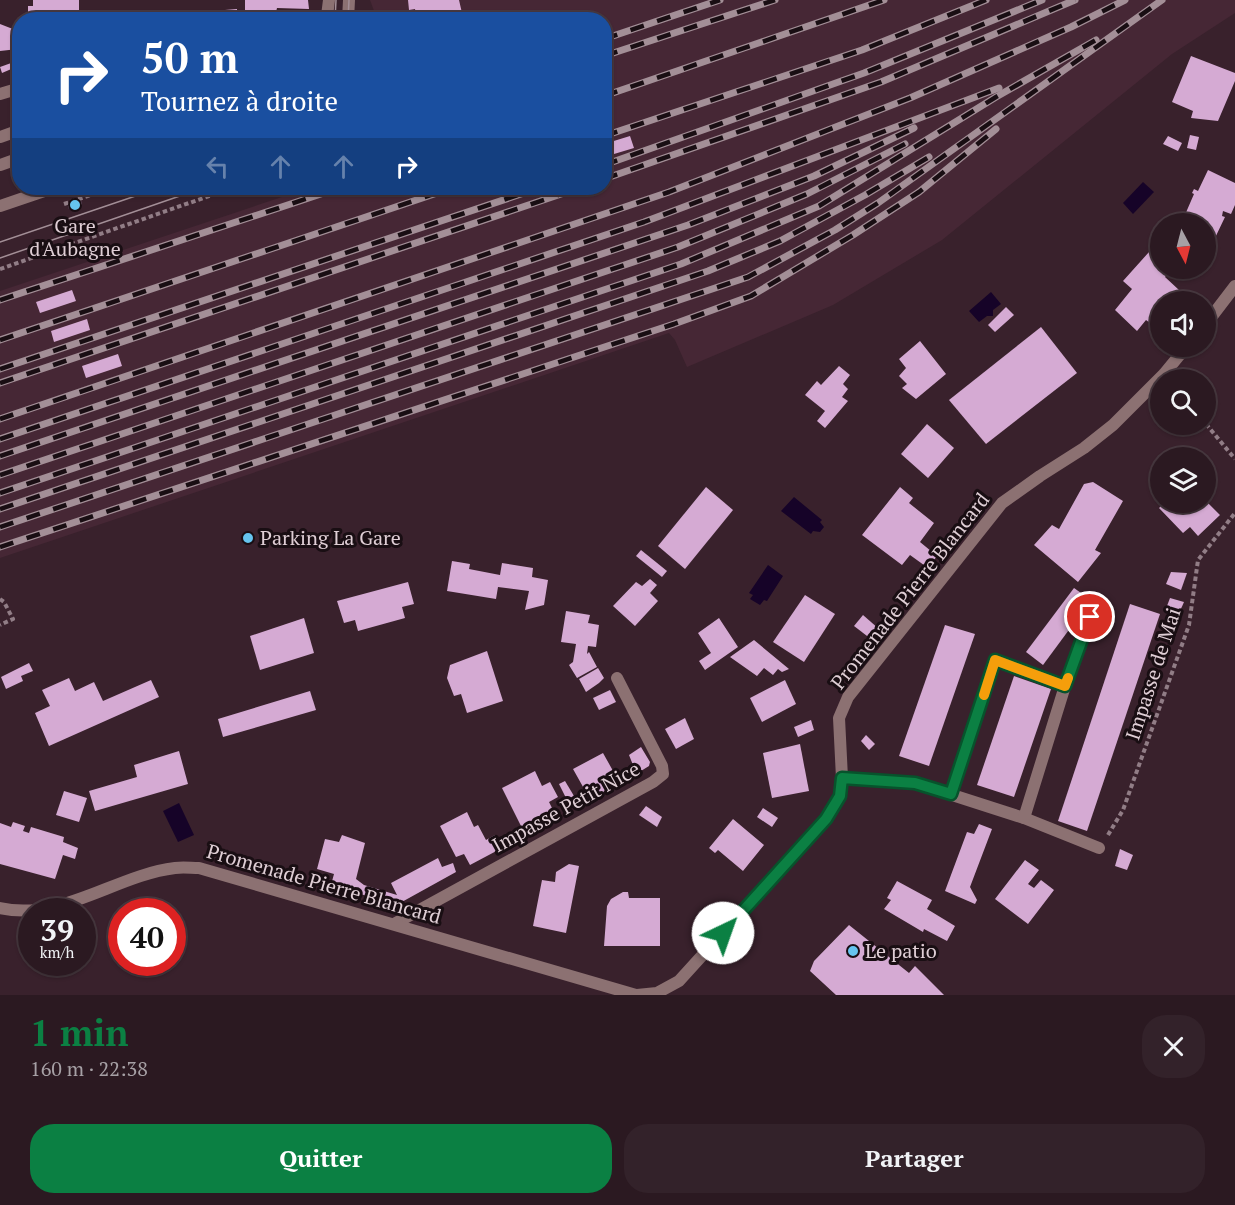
<!DOCTYPE html>
<html lang="fr">
<meta charset="utf-8">
<style>
body{margin:0;font-family:"PT Serif",serif;background:#33222a;color:#f1f3f6;height:100vh;display:flex;flex-direction:column;font-size:22px;white-space:nowrap}
*{box-sizing:border-box;margin:0}
p{font-size:20px;color:#a6a0a5}
.icon{flex:none;width:33px;height:33px;fill:none;stroke:currentColor;stroke-width:2;stroke-linecap:round;stroke-linejoin:round}
.map{position:relative;height:995px;overflow:hidden}
.details{display:flex;flex-direction:column;background:#2b1921;flex:1}
.details>*{flex:none}
.hud{position:absolute;left:12px;top:12px;width:600px;height:183px;border-radius:24px;box-shadow:0 2px 4px #0004,0 0 0 2px #47383f;background:#1a4fa0;color:#fff;overflow:hidden}
.needle{width:39px;rotate:173deg}
.buttons{position:absolute;left:1150px;top:213px;display:grid;gap:12px}
.buttons a{display:grid;place-items:center;width:66px;height:66px;border-radius:50%;background:#2b1921;box-shadow:0 2px 4px #0004,0 0 0 2px #47383f;font-size:30px}
.speed{position:absolute;left:18px;top:898px;display:flex;gap:12px;font-size:30px;font-weight:700;text-align:center}
.speed>*{display:grid;place-content:center;width:78px;height:78px;border-radius:50%;background:#2b1921;box-shadow:0 2px 4px #0004,0 0 0 2px #47383f;line-height:1}
.speed small{font-size:15px;font-weight:400}
.speed .limit{border:9px solid #d22;background:#fff;color:#111}
.pin{position:absolute;display:grid;place-items:center;width:51px;height:51px;color:#fff;margin:-26px;border:3px solid #fff;border-radius:50%;box-shadow:0 2px 6px #0007}
.me{position:absolute;width:66px;margin:-33px;rotate:42deg;stroke-linejoin:round;filter:drop-shadow(0 0 4px #0008)}
.turn{display:flex;align-items:center;gap:21px;height:126px;padding:0 30px;font-size:27px}
.turn .icon{width:78px;height:78px;stroke-width:2.5}
.turn b{display:block;font-size:42px;line-height:51px}
.lanes{display:flex;align-items:center;height:57px;padding:0 30px;background:#0003;justify-content:center;gap:30px;direction:ltr}
.lanes .off{opacity:.35}
.round{display:grid;place-items:center;flex:none;width:63px;height:63px;border-radius:24px;background:#33222a}
.overview{display:flex;align-items:center;justify-content:space-between;height:102px;padding:0 30px}
h1{font-size:36px;font-weight:700;line-height:45px;color:#0b8043}
.primary-button{display:flex;gap:12px;margin-top:auto;padding:12px 30px}
.primary-button a{flex:1;height:69px;border-radius:24px;background:#0b8043;color:#fff;font-size:24px;font-weight:700;line-height:69px;text-align:center}
.primary-button a+a{background:#33222a;color:#f1f3f6}
.map>svg:first-child{display:block}
</style>
<div class="map">
<svg width="1235" height="995" viewBox="0 0 1235 995">
<rect width="100%" height="100%" fill="#39212c"/>
<!-- built -->
<path fill="#462735" d="M370 0H1235V13L1172 54 942 240 833 305 687 367 675 340 669 333 0 558V291L309 188H604V20L377 19Z"/>
<!-- water -->
<g fill="#160328">
<path d="M1143 182 1154 192 1133 214 1123 203Z"/>
<path d="M991 292 1001 304 993 310V316H987L979 322 969 311Z"/>
<path d="M794 497 822 520 820 522 824 527 820 532 813 531 811 534 781 511Z"/>
<path d="M768 565 783 576 767 601 764 600 760 605 750 599 753 595 749 593Z"/>
<path d="M179 803 194 835 178 842 163 811Z"/>
</g>
<!-- building -->
<g fill="#d5aad3">
<path d="M33 0H79V17H33V14L28 13V6H33Z"/>
<path d="M245 0H308L309 9 277 8 276 12H245Z"/>
<path d="M408 0H459L462 13 417 20 415 9 409 10Z"/>
<path d="M237 9V20H128V18Z"/>
<path d="M0 24 18 31V49L0 51Z"/>
<path d="M1191 56 1235 73V81L1218 121 1191 118 1193 111 1172 102Z"/>
<path d="M14 62 16 67 2 73 0 67Z"/>
<path d="M1190 135 1199 137 1196 150 1187 148Z"/>
<path d="M630 136 634 148 604 157V144Z"/>
<path d="M1168 136 1182 143 1178 151 1163 144Z"/>
<path d="M1208 170 1235 183V205L1231 214 1223 211 1222 216 1225 217 1214 240 1206 237V224H1181L1194 194 1192 193 1194 189 1198 191Z"/>
<path d="M81 201 82 205 69 209 68 205Z"/>
<path d="M1149 252 1161 264V268H1166L1169 271 1165 277 1179 290 1169 302H1161V310L1150 323 1146 320 1137 331 1115 310 1132 289 1123 281Z"/>
<path d="M72 290 76 301 40 313 36 302Z"/>
<path d="M1006 307 1014 315 995 332 988 325Z"/>
<path d="M87 319 90 330 54 342 51 331Z"/>
<path d="M1041 327 1077 373 986 444 949 400Z"/>
<path d="M920 341 946 374 916 399 902 388 907 384 899 376 906 368 899 359Z"/>
<path d="M118 354 122 366 86 378 82 366Z"/>
<path d="M839 366 850 375 843 384 848 389 842 397 848 401 825 428 817 421 825 411 805 395 817 381 821 385Z"/>
<path d="M927 424 954 448 928 478 901 454Z"/>
<path d="M1093 482 1123 501 1095 550 1101 553 1078 582 1034 545 1052 525 1059 529 1084 484Z"/>
<path d="M706 487 733 510 685 569 658 546Z"/>
<path d="M900 487 913 498 909 503 934 523 920 542 937 556 928 568 910 555 902 565 862 535Z"/>
<path d="M1206 501 1220 515 1198 536 1190 527 1183 533 1159 508 1165 502H1206Z"/>
<path d="M641 550 667 571 662 577 636 556Z"/>
<path d="M452 561 470 564 469 569 500 575 502 563 533 568 532 577 548 580 544 605 525 610 529 591 498 587 496 599 447 591Z"/>
<path d="M1171 572 1187 573 1181 590 1166 584Z"/>
<path d="M650 579 657 585 650 593 658 601 635 626 613 606 636 582 642 586Z"/>
<path d="M408 582 414 604 402 607 405 618 358 631 355 620 344 623 337 601Z"/>
<path d="M1074 588 1091 600 1043 665 1026 652Z"/>
<path d="M805 595 835 614 804 662 773 642Z"/>
<path d="M1170 598 1184 602 1180 611 1167 606Z"/>
<path d="M1130 604 1160 614 1087 831 1058 821Z"/>
<path d="M566 611 590 615 588 623 599 625 596 647 588 646 587 654 589 652 597 667 577 678 569 665 573 662 576 644 561 642Z"/>
<path d="M863 615 879 629 871 639 854 626Z"/>
<path d="M304 618 314 653 260 670 250 636Z"/>
<path d="M719 618 738 647 705 670 699 661 711 653 698 633Z"/>
<path d="M945 625 975 634 929 766 899 756Z"/>
<path d="M754 640 789 669 782 672 778 669 773 675 764 668 757 676 730 657Z"/>
<path d="M487 651 503 701 467 713 461 694 454 696 447 678 450 665Z"/>
<path d="M29 663 33 671 21 676 23 681 6 689 1 677Z"/>
<path d="M598 668 604 678 599 683 586 692 579 679Z"/>
<path d="M1014 676 1051 689 1014 797 977 785Z"/>
<path d="M69 678 75 691 94 682 103 701 151 680 159 697 49 746 35 713 50 706 42 690Z"/>
<path d="M785 680 796 704 762 722 750 698Z"/>
<path d="M610 690 616 702 599 710 593 698Z"/>
<path d="M310 691 316 710 223 737 218 719Z"/>
<path d="M685 718 694 739 676 749 665 729Z"/>
<path d="M811 720 814 730 798 737 794 727Z"/>
<path d="M866 735 875 744 869 750 861 741Z"/>
<path d="M800 744 809 791 772 798 763 753Z"/>
<path d="M641 747 650 762 649 766 628 779 623 770 633 765 629 755Z"/>
<path d="M179 751 188 784 95 811 89 791 137 777 134 765Z"/>
<path d="M603 753 617 778 615 779 618 785 599 795 595 790 587 794 573 769Z"/>
<path d="M535 771 542 786 550 782 558 797 549 802 557 818 528 834 525 828 523 830 502 788Z"/>
<path d="M565 781 574 796 567 800 559 784Z"/>
<path d="M64 791 87 798 79 822 56 815Z"/>
<path d="M646 806 662 817 657 827 639 815Z"/>
<path d="M763 808 778 818 772 827 757 817Z"/>
<path d="M467 812 474 827 478 825 486 840 495 835 502 848 470 865 464 854 456 857 440 826Z"/>
<path d="M733 819 764 845 743 871 718 850 715 853 709 848Z"/>
<path d="M13 822 25 826 23 831 29 833 31 827 64 837 63 842 78 848 75 859 63 855 55 879 0 864V823L11 827Z"/>
<path d="M979 824 992 829 970 887 977 900 975 904 945 891 967 832 974 834Z"/>
<path d="M342 835 365 843 356 879 364 885 397 895 391 883 438 858 442 867 453 863 456 872 400 903 399 900 390 903 331 885 334 874 317 869 325 839 339 842Z"/>
<path d="M1120 849 1133 855 1127 870 1115 866Z"/>
<path d="M1025 860 1039 870 1028 884 1034 888 1041 880 1054 890 1028 924 995 899Z"/>
<path d="M569 864 579 866 566 933 533 926 542 880 555 882 556 872Z"/>
<path d="M897 881 932 900 927 909 955 926 947 941 924 929 923 932 884 909 891 900 887 898Z"/>
<path d="M623 892H628L629 898H660V946H604L607 906 611 899Z"/>
<path d="M849 925 909 973 915 966 944 995H836L810 971 814 961Z"/>
</g>
<g fill="none" stroke-linecap="round" stroke-linejoin="round">
<!-- path -->
<g stroke="#917d86" stroke-width="4" stroke-dasharray="4.5 3" stroke-linecap="butt">
<path d="M64 204 112 188"/>
<path d="M0 269 212 195 210 188"/>
<path d="M1206 424 1235 459"/>
<path d="M0 599 4 602 13 619 0 625"/>
<path d="M1108 835 1123 810 1189 625 1198 560 1235 513"/>
</g>
<!-- service -->
<g stroke="#8c7172" stroke-width="12">
<path d="M0 94 20 88"/>
<path d="M0 165 20 158"/>
<path d="M0 206 53 188"/>
<path d="M842 778 915 783 1024 818 1099 848"/>
<path d="M951 794 995 660 1065 686"/>
<path d="M1024 818 1065 686 1090 617"/>
</g>
<!-- minor -->
<g stroke="#8c7172" stroke-width="12">
<path d="M324 20 327 16 329 0"/>
<path d="M348 20 349 0"/>
<path d="M0 137 20 130"/>
<path d="M394 924 653 782 663 774 662 766 617 678"/>
</g>
<!-- tertiary -->
<g stroke="#8c7172" stroke-width="12">
<path d="M1206 324 1235 286"/>
<path d="M0 908C61 922 116 875 175 868 183 867 191 868 199 868L636 995"/>
<path d="M637 995 657 993 679 981 826 819 840 796 842 778 839 718 848 697 1002 503 1040 476 1084 448 1113 425 1164 374 1187 346"/>
</g>
<!-- tram -->
<g stroke="#a38f97" stroke-width="1.5">
<path d="M335 20 336 0"/>
<path d="M348 20 349 0"/>
<path d="M0 242 159 188"/>
<path d="M0 258 203 188"/>
</g>
<!-- rail casing -->
<g stroke="#a38f97" stroke-width="7">
<g id="rail">
<path d="M604 39 720 0"/>
<path d="M604 56 775 0"/>
<path d="M604 96 884 0"/>
<path d="M604 136 862 50 986 0"/>
<path d="M604 165 864 73 1042 0"/>
<path d="M604 179 881 82 1075 0"/>
<path d="M0 300 339 188"/>
<path d="M0 340 452 188"/>
<path d="M0 369 539 188"/>
<path d="M0 383 579 188"/>
<path d="M0 419 669 192 910 98 1071 27 1125 0"/>
<path d="M0 439 644 222 999 88"/>
<path d="M0 456 688 225 814 176 914 128"/>
<path d="M0 475 678 247 807 194 905 144"/>
<path d="M0 493 681 264 819 206 996 97 1096 40"/>
<path d="M0 509 708 271 780 241 865 195 929 157"/>
<path d="M0 527 748 277 835 230 878 203 1162 0"/>
<path d="M0 547 674 324 751 296 853 235 919 192 996 129"/>
</g>
</g>
<!-- rail -->
<use href="#rail" stroke="#190e13" stroke-width="4.5" stroke-dasharray="14" stroke-linecap="butt"/>
</g>
<g fill="none" stroke-linecap="round" stroke-linejoin="round">
<!-- route casing -->
<g stroke="#07532c" stroke-width="15">
<path id="route" d="M723 933 826 819 840 796 842 778 915 783 951 794 995 660 1065 686 1090 617"/>
</g>
<!-- route -->
<use href="#route" stroke="#0b8043" stroke-width="10"/>
<!-- slow -->
<path stroke="#f59e0b" stroke-width="10" d="M984 695 995 660 1065 686 1068 678"/>
</g>
<!-- markers -->
<g fill="#66c4ef" stroke="#190e13" stroke-width="2">
<circle cx="75" cy="205" r="6"/>
<circle cx="248" cy="538" r="6"/>
<circle cx="853" cy="951" r="6"/>
</g>
<g text-anchor="middle" stroke-width="6" stroke-linejoin="round" paint-order="stroke">
<!-- poi labels -->
<g font-size="20" fill="#dfced5" stroke="#190e13" text-anchor="start">
<text x="75" y="233" text-anchor="middle">Gare<tspan x="75" dy="23">d'Aubagne</tspan></text>
<text x="260" y="545">Parking La Gare</text>
<text x="865" y="958">Le patio</text>
</g>
<!-- street labels -->
<g font-size="20" fill="#dfced5" stroke="#190e13">
<text transform="translate(910 591) rotate(-52)" y="7">Promenade Pierre Blancard</text>
<text transform="translate(1153 674) rotate(-72)" y="7">Impasse de Mai</text>
<text transform="translate(566 807) rotate(-29)" y="7">Impasse Petit Nice</text>
<text transform="translate(324 884) rotate(16)" y="7">Promenade Pierre Blancard</text>
</g>
</g>
</svg>
<div class="buttons">
<a><svg class="needle" viewBox="-14 -14 28 28"><path d="M0-13l5 13h-10z" fill="#e53935"/><path d="M0 13l5-13h-10z" fill="#a6a0a5"/></svg></a>
<a><svg class="icon" aria-label="sound" viewBox="0 0 24 24"><path d="M4 9h4l5-4v14l-5-4H4zM17 9q2 3 0 6"/></svg></a>
<a><svg class="icon" aria-label="search" viewBox="0 0 24 24"><circle cx="10" cy="10" r="6"/><path d="M15 15l6 6"/></svg></a>
<a><svg class="icon" aria-label="layers" viewBox="0 0 24 24"><path d="M12 4l9 5-9 5-9-5zM3 14l9 5 9-5"/></svg></a>
</div>
<div class="speed"><div>39<small>km/h</small></div><div class="limit">40</div></div>
<div class="pin" style="left:1090px;top:617px;background:#d93025"><svg class="icon" aria-label="arrive" viewBox="0 0 24 24"><path d="M6 21V4h12l-3 4 3 4H6"/></svg></div>
<svg class="me" style="left:723px;top:933px" viewBox="-20 -20 40 40"><circle r="19" fill="#fff"/><path d="M0-13L10 11 0 6-10 11z" fill="#0b8043"/></svg>
<div class="hud">
<div class="turn"><svg class="icon" aria-label="right" viewBox="0 0 24 24"><path d="M7 20v-9h11M14 6l5 5-5 5"/></svg><div><b>50 m</b>Tournez à droite</div></div>
<div class="lanes"><svg class="icon off" aria-label="left" viewBox="0 0 24 24"><path d="M17 20v-9H6M10 6l-5 5 5 5"/></svg><svg class="icon off" aria-label="ahead" viewBox="0 0 24 24"><path d="M12 20V5M6 11l6-6 6 6"/></svg><svg class="icon off" aria-label="ahead" viewBox="0 0 24 24"><path d="M12 20V5M6 11l6-6 6 6"/></svg><svg class="icon" aria-label="right" viewBox="0 0 24 24"><path d="M7 20v-9h11M14 6l5 5-5 5"/></svg></div>
</div>
</div>
<section class="details">
<div class="overview"><div><h1>1 min</h1><p>160 m · 22:38</p></div><a class="round"><svg class="icon" aria-label="close" viewBox="0 0 24 24"><path d="M6 6l12 12M18 6L6 18"/></svg></a></div>
<div class="primary-button"><a>Quitter</a><a>Partager</a></div>
</section>
